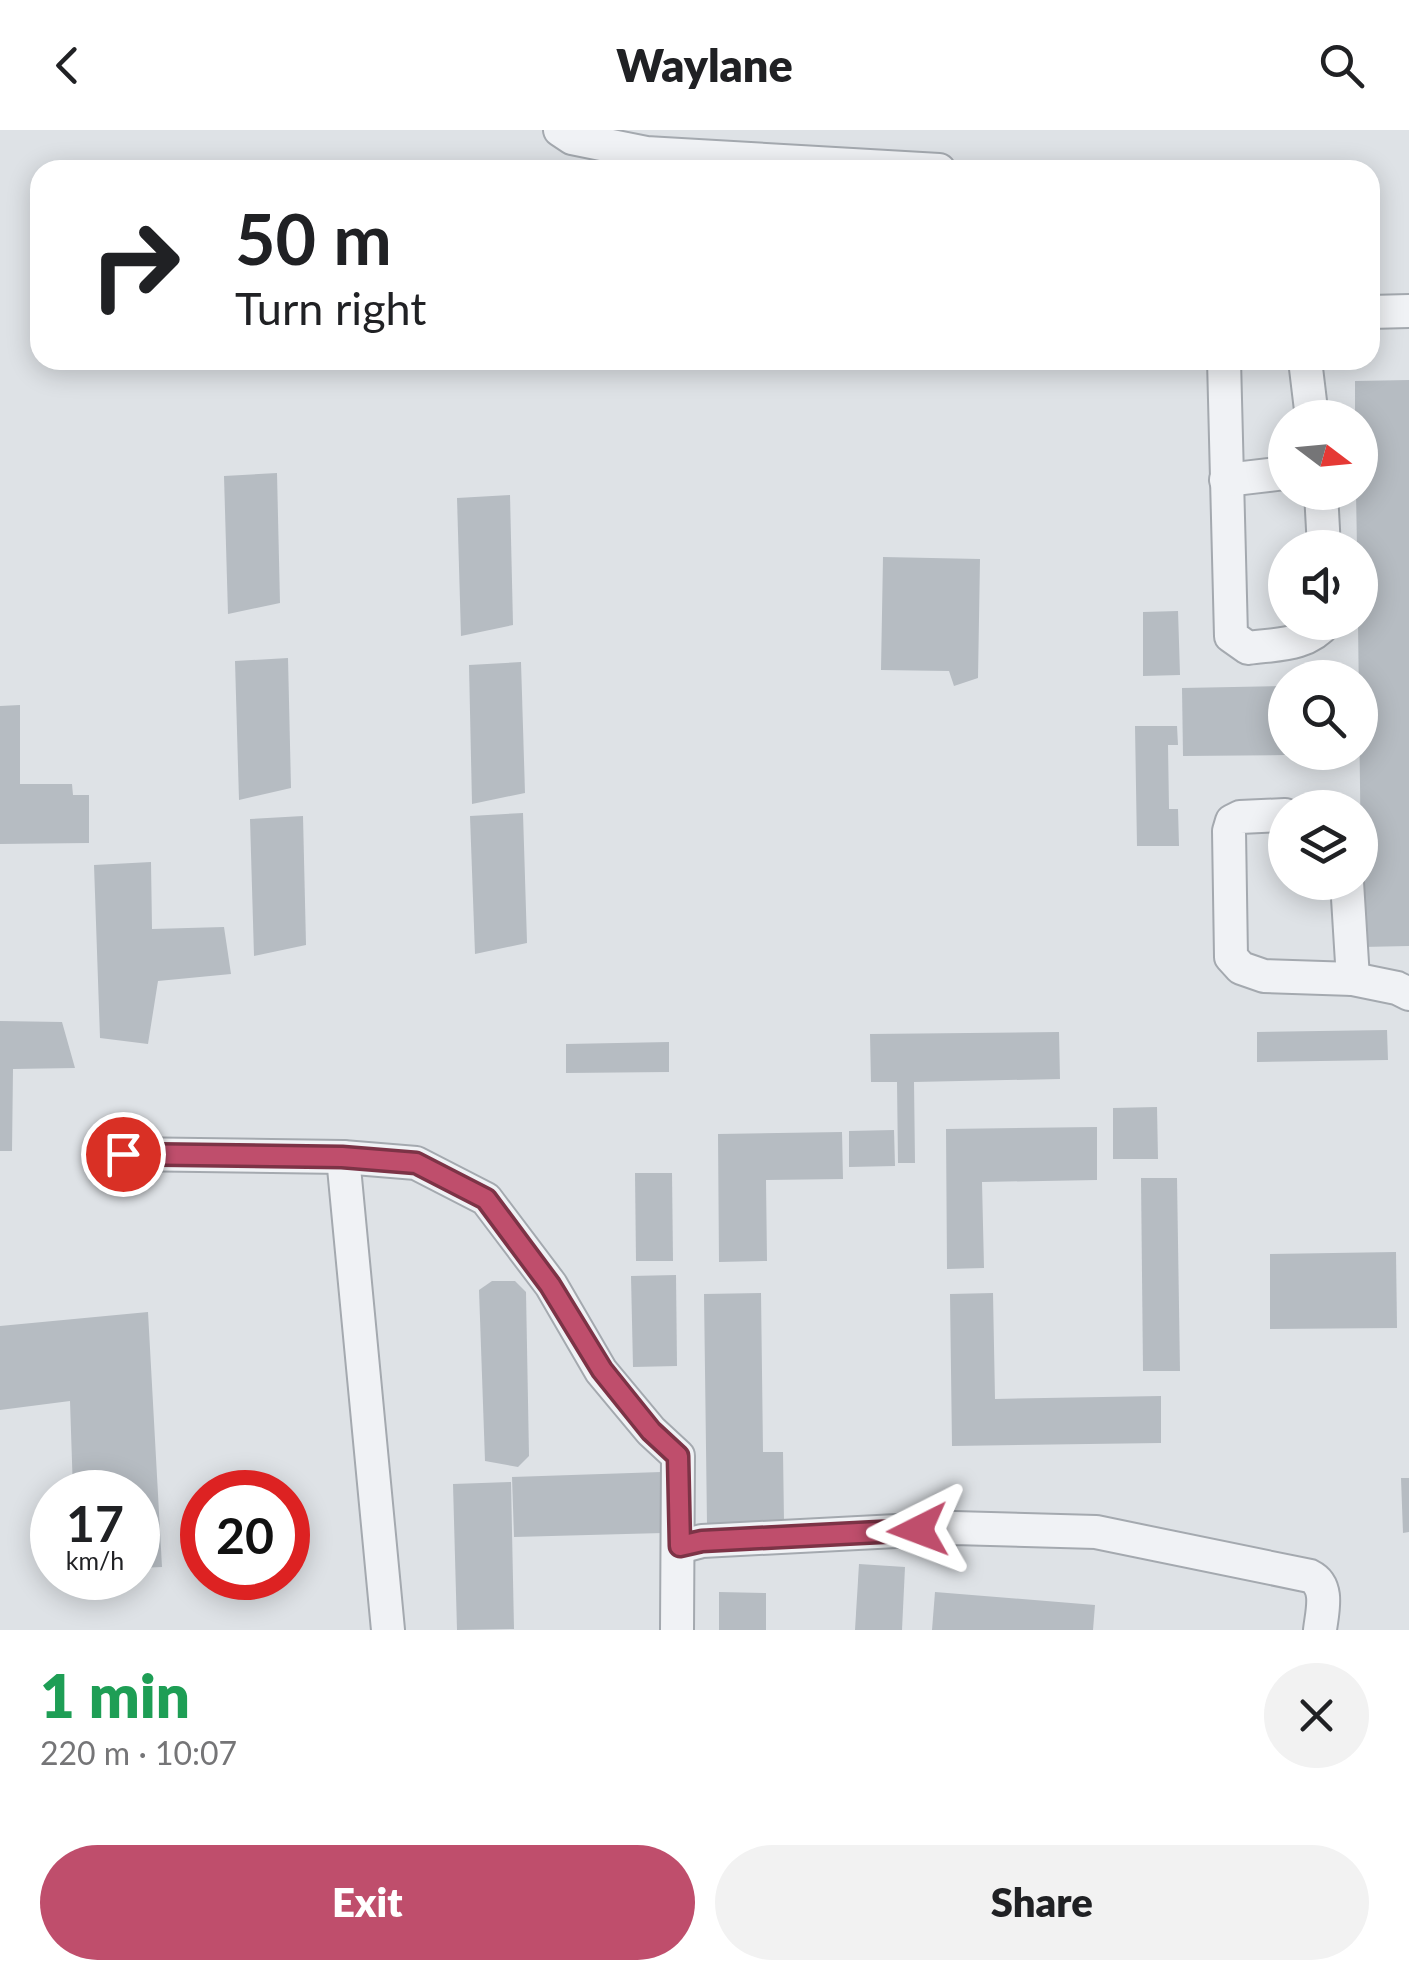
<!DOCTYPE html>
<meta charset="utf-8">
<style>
body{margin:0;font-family:Lato,sans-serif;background:#f2f2f2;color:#202124;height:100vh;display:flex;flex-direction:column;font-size:38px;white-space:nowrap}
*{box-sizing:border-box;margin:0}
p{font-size:32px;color:#757577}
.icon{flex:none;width:55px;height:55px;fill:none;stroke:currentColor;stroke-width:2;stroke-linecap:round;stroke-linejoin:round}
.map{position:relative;height:1500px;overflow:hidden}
.sheet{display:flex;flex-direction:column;background:#fff;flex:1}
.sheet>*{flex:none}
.hud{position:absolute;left:30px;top:30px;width:1350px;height:210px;border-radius:30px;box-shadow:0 5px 25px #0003;background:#fff;color:#202124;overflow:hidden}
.needle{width:65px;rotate:106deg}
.tools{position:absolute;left:1268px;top:270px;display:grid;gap:20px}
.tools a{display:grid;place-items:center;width:110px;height:110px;border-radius:50%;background:#fff;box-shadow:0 5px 25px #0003;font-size:50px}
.speed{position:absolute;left:30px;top:1340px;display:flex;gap:20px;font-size:50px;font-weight:700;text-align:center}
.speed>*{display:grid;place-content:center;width:130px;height:130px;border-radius:50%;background:#fff;box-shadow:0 5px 25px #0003;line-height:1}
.speed small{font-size:25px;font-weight:400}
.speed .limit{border:15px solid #d22;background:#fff;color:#111}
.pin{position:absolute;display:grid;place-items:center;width:85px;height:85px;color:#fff;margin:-42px;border:5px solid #fff;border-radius:50%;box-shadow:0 2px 10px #0007}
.me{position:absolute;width:110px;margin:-55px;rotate:267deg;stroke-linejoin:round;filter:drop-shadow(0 0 8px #0008)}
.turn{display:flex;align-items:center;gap:35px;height:210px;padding:0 40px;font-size:45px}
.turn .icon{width:130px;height:130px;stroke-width:2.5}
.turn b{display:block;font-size:70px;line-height:85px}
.round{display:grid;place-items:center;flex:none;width:105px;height:105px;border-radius:52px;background:#f2f2f2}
.headline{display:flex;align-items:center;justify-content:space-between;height:170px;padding:0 40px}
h1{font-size:60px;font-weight:800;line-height:75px;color:#1e9e55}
.primary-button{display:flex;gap:20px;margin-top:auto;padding:20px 40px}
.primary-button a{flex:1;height:115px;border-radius:60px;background:#bf4e6c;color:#fff;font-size:40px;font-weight:800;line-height:115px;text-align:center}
.primary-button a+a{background:#f2f2f2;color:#202124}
header{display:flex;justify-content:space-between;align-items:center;height:130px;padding:0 40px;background:#fff;font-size:45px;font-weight:800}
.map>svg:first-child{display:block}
</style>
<header><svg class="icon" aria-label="back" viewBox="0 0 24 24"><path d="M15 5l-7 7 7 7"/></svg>Waylane<svg class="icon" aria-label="search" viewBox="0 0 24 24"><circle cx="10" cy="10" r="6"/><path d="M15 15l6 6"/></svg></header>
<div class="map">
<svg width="1409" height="1500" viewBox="0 0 1409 1500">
<rect width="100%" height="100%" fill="#dee2e6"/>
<!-- building -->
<g fill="#b6bcc2">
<path d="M1409 250V816L1362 817 1358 492 1360 418H1357L1356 362H1360V288H1355V251Z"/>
<path d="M277 343 280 473 228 484 224 346Z"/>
<path d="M510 365 513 495 461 506 457 368Z"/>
<path d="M883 427 980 429 978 548 954 556 949 541 881 540Z"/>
<path d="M1178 481 1180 545 1143 546V482Z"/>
<path d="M288 528 291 658 239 670 235 531Z"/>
<path d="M521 532 525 663 472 674 469 535Z"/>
<path d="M1285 556V625L1183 626 1182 558Z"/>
<path d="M20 575V654H72L73 665H89V713L0 714V576Z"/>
<path d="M1135 596H1177L1178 615H1168L1169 679H1178L1179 716H1137Z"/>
<path d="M523 683 527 813 475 824 470 686Z"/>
<path d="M303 686 306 815 254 826 250 689Z"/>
<path d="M151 732 152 799 224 797 231 844 158 851 148 914 100 908 94 735Z"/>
<path d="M0 891 62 892 75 938 13 939 12 1021H0Z"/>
<path d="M1387 900 1388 930 1257 932V902Z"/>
<path d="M1059 902 1060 949 914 952 915 1033H898L897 952H871L870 904Z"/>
<path d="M669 912V942L566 943V914Z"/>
<path d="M1157 977 1158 1029H1113V978Z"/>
<path d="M1097 997V1050L982 1052 984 1138 947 1139 946 999Z"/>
<path d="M894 1000 895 1036 849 1037V1001Z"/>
<path d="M842 1002 843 1049 766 1050 767 1131 719 1132 718 1004Z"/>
<path d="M635 1043H672L673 1131H636Z"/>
<path d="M1141 1048H1177L1180 1241H1143Z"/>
<path d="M1396 1122 1397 1198 1270 1199V1124Z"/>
<path d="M676 1145 677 1236 633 1237 631 1146Z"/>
<path d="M492 1151H515L526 1162 529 1326 518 1337 485 1331 479 1160Z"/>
<path d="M761 1163 763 1322H783L784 1392 707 1394 704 1164Z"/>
<path d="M993 1163 995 1269 1161 1266V1313L952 1316 950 1164Z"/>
<path d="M148 1182 162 1437 138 1438V1362H73L70 1271 0 1280V1196Z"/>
<path d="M661 1342 663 1403 514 1407 512 1347Z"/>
<path d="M1401 1348H1409V1402L1403 1403Z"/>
<path d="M511 1352 514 1499 457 1500 453 1354Z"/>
<path d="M859 1434 905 1437 902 1500H855Z"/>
<path d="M719 1462 766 1463V1500H719Z"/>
<path d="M935 1462 1095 1475 1093 1500H932Z"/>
</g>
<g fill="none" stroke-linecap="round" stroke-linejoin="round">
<!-- minor casing -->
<g stroke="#a4a9af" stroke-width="36">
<g id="minor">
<path d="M560 0 572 8 646 23 939 40"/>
<path d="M1370 182 1409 181"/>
<path d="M1224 230 1231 506 1248 518C1276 514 1307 516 1326 492"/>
<path d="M1305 230 1312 288"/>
<path d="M1226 350 1285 343"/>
<path d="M1321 362 1324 418"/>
<path d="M1285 685 1240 687 1232 691 1229 701 1231 827 1241 838 1264 846 1353 849 1397 858 1409 864"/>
<path d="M1347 752 1353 849"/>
<path d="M123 1024 343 1027 416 1033 486 1069 551 1155 601 1241 651 1301 678 1326 677 1500"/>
<path d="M343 1027 388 1500"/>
<path d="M679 1417 702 1411 954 1398 1096 1402 1310 1446C1330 1456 1322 1482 1320 1500"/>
</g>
</g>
<!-- minor -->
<use href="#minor" stroke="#f0f2f5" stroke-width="32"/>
</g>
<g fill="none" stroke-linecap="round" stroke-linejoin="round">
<!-- route casing -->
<g stroke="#7c3346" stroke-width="25">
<path id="route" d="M123 1024 342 1027 416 1033 486 1069 550 1155 602 1240 651 1301 678 1326 680 1416 702 1411 918 1400"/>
</g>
<!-- route -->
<use href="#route" stroke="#bf4e6c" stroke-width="18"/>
</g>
</svg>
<div class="tools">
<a><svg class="needle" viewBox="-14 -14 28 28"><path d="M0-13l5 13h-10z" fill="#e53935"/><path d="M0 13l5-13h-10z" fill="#757577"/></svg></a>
<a><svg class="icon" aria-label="sound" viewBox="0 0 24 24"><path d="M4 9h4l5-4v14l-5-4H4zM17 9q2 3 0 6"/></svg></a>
<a><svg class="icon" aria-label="search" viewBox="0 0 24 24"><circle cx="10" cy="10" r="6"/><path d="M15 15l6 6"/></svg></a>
<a><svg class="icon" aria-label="layers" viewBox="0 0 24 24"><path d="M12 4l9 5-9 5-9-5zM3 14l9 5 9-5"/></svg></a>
</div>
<div class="speed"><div>17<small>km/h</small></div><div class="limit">20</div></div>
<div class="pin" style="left:123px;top:1024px;background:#d93025"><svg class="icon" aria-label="arrive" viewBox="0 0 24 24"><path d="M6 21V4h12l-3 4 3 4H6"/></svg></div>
<svg class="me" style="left:918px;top:1400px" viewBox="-20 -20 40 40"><path d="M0-17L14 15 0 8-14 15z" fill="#bf4e6c" stroke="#fff" stroke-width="4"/></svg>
<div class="hud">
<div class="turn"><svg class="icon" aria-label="right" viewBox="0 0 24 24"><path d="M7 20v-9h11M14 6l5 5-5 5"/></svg><div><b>50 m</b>Turn right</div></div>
</div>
</div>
<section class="sheet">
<div class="headline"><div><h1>1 min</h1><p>220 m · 10:07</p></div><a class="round"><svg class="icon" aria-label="close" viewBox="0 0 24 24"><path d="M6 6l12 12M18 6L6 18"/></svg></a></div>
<div class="primary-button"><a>Exit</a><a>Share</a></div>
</section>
